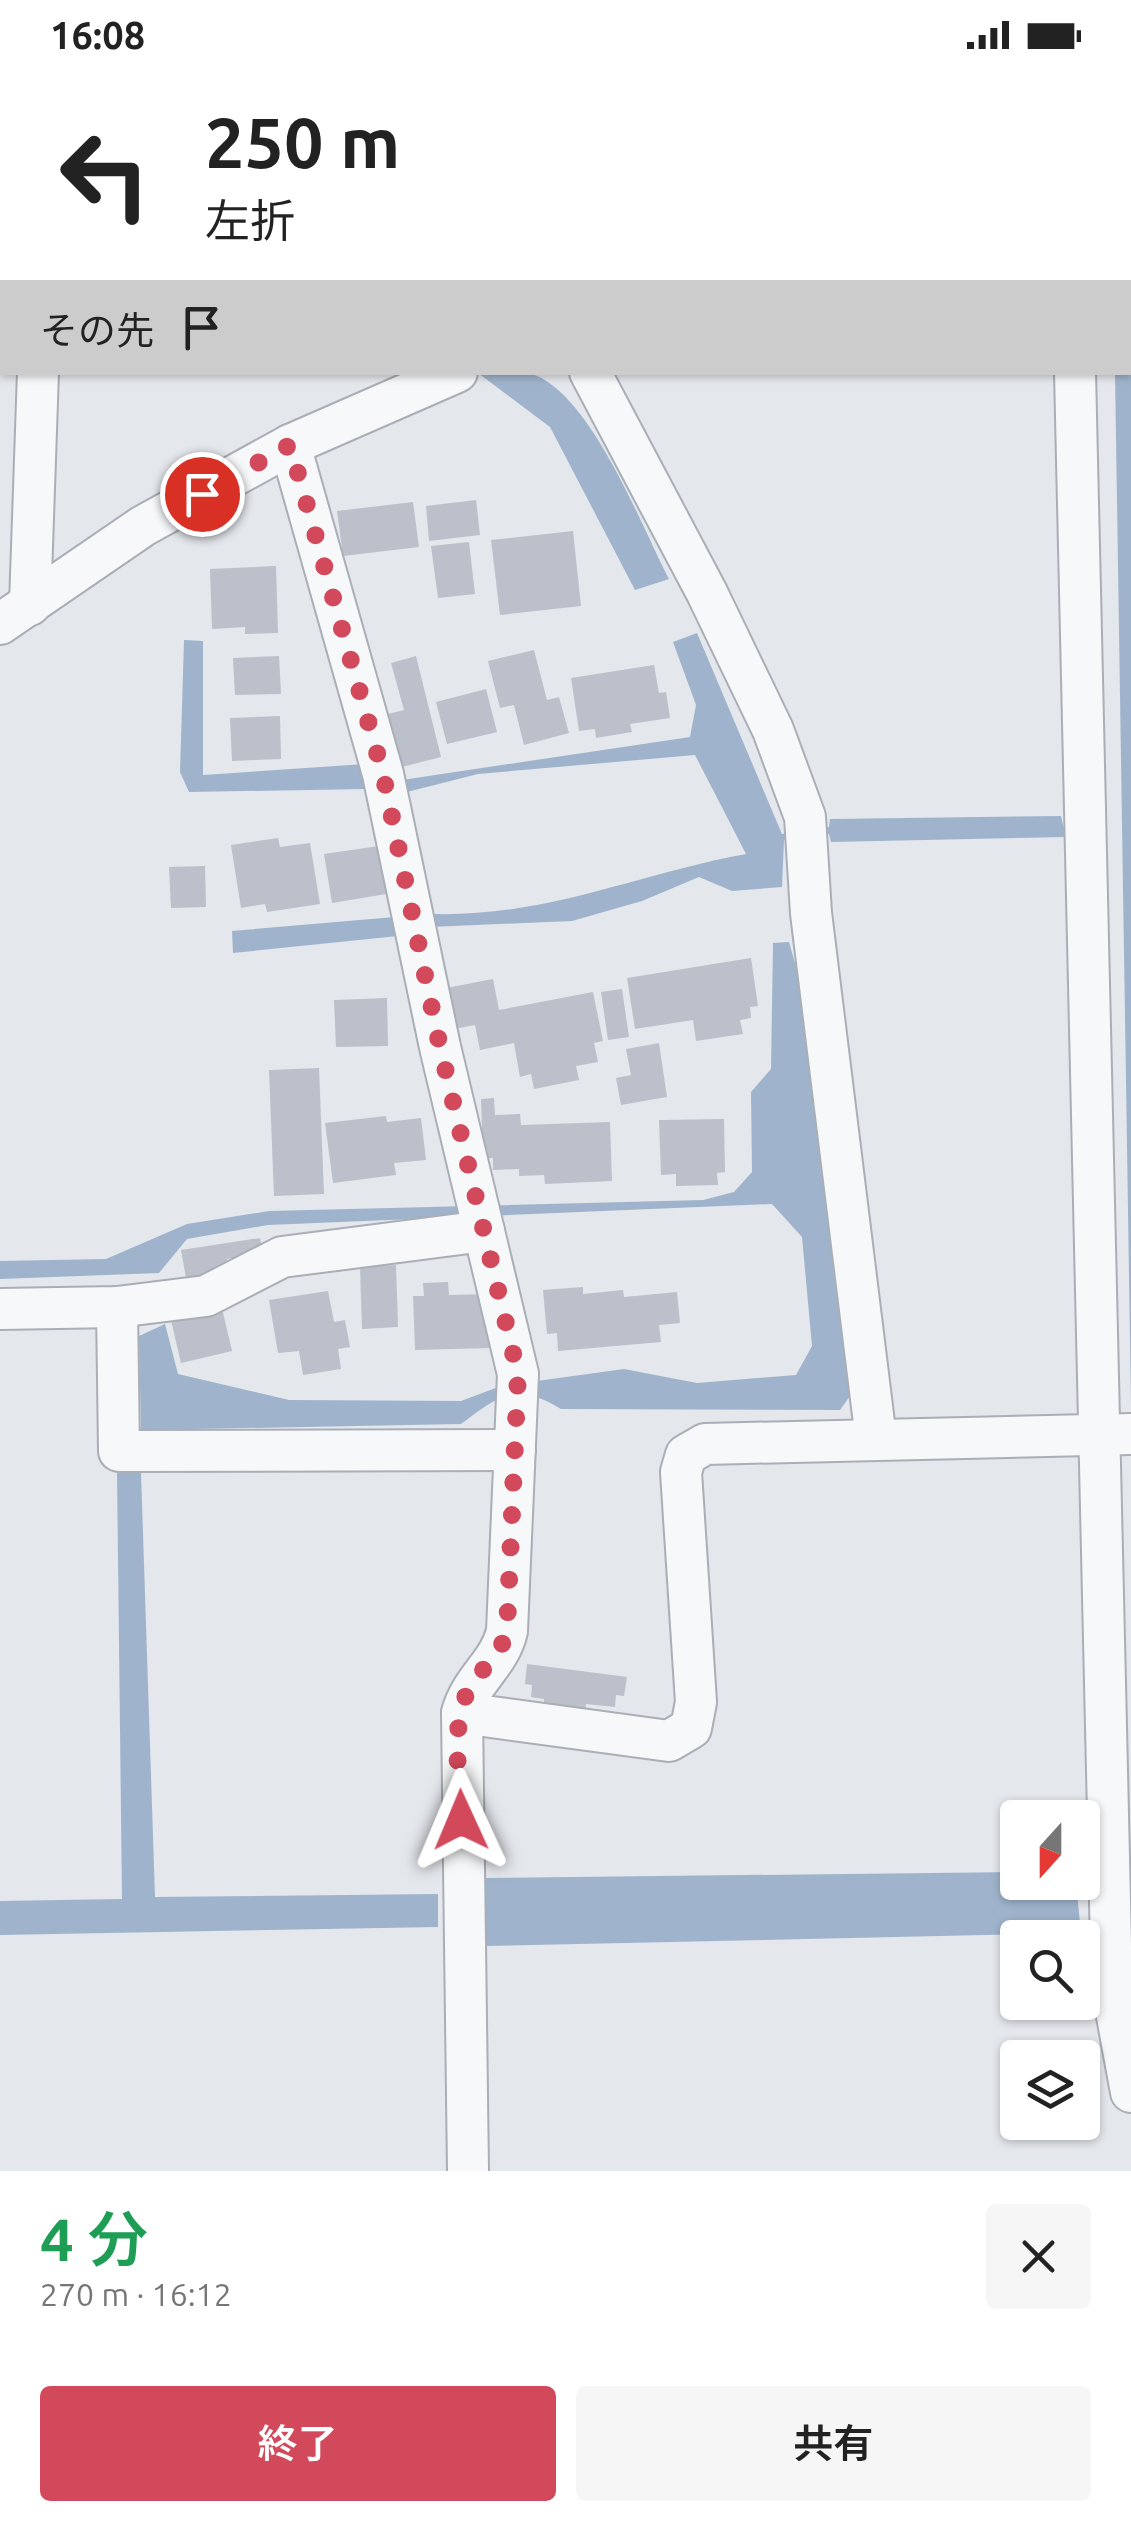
<!DOCTYPE html>
<html lang="ja">
<meta charset="utf-8">
<style>
body{margin:0;font-family:Ubuntu,"Noto Sans JP",sans-serif;background:#f6f6f6;color:#222;height:100vh;display:flex;flex-direction:column;font-size:38px;white-space:nowrap}
*{box-sizing:border-box;margin:0}
p{font-size:32px;color:#767676}
.icon{flex:none;width:55px;height:55px;fill:none;stroke:currentColor;stroke-width:2;stroke-linecap:round;stroke-linejoin:round}
.map{position:relative;height:2101px;overflow:hidden}
.details{display:flex;flex-direction:column;background:#fff;flex:1}
.details>*{flex:none}
.top-card{position:absolute;left:0px;top:0px;width:1132px;height:305px;box-shadow:0 2px 8px #0004;background:#fff;color:#222;overflow:hidden}
.needle{width:65px;rotate:201deg}
.tools{position:absolute;left:1000px;top:1730px;display:grid;gap:20px}
.tools a{display:grid;place-items:center;width:100px;height:100px;border-radius:10px;background:#fff;box-shadow:0 2px 8px #0004;font-size:50px}
.pin{position:absolute;display:grid;place-items:center;width:85px;height:85px;color:#fff;margin:-42px;border:5px solid #fff;border-radius:50%;box-shadow:0 2px 10px #0007}
.me{position:absolute;width:110px;margin:-55px;rotate:359deg;stroke-linejoin:round;filter:drop-shadow(0 0 8px #0008)}
.turn{display:flex;align-items:center;gap:35px;height:210px;padding:0 40px;font-size:45px}
.turn .icon{width:130px;height:130px;stroke-width:2.5}
.turn b{display:block;font-size:70px;line-height:85px}
.then{display:flex;align-items:center;height:95px;padding:0 40px;background:#0003;gap:20px;font-size:38px}
.round{display:grid;place-items:center;flex:none;width:105px;height:105px;border-radius:10px;background:#f6f6f6}
.summary{display:flex;align-items:center;justify-content:space-between;height:170px;padding:0 40px}
h1{font-size:60px;font-weight:600;line-height:75px;color:#1e9e55}
.primary-button{display:flex;gap:20px;margin-top:auto;padding:20px 40px}
.primary-button a{flex:1;height:115px;border-radius:10px;background:#d1495b;color:#fff;font-size:40px;font-weight:600;line-height:115px;text-align:center}
.primary-button a+a{background:#f6f6f6;color:#222}
.status{display:flex;justify-content:space-between;align-items:center;height:70px;padding:0 50px;background:#fff;direction:ltr}
.status svg{height:28px;fill:currentColor}
.map>svg:first-child{display:block}
</style>
<div class="status"><b>16:08</b><svg viewBox="0 0 49 12"><path d="M0 12V9h3v3zM5 12V6h3v6zM10 12V3h3v9zM15 12V0h3v12zM26 1h20v11H26zM47 4h2v5h-2z"/></svg></div>
<div class="map">
<svg width="1131" height="2101" viewBox="0 0 1131 2101">
<rect width="100%" height="100%" fill="#e4e7ec"/>
<!-- water -->
<g fill="#9fb4cc">
<path d="M1109 0H1131V1334L1115 303 1130 302V2Z"/>
<path d="M478 303C493 302 510 300 525 302 588 314 641 456 669 509L635 520 550 357Z"/>
<path d="M697 563 782 764 829 757 830 749 1061 746 1066 767 831 772 829 764 784 770 782 817 732 821 699 807 642 831 572 851 430 857 432 844C548 847 636 804 746 784L695 685 478 704 403 723 402 710 690 667 696 635 673 572Z"/>
<path d="M184 570 203 571V705L365 694V719L189 722 180 702Z"/>
<path d="M395 847 398 866 233 883 232 861Z"/>
<path d="M789 872 810 946 855 1319 840 1340 561 1339C517 1312 499 1325 461 1354L141 1360 139 1266 165 1254 178 1304 289 1330 461 1331 501 1316 624 1299 697 1313 796 1305 812 1276 802 1167 772 1134 268 1155 187 1169 159 1203 0 1209V1191L106 1189 187 1154 269 1141 703 1130 734 1122 752 1102 751 1022 771 999 773 873Z"/>
<path d="M117 1402 141 1403 155 1827 438 1824V1857L0 1865V1831L122 1829Z"/>
<path d="M1017 1802 1018 1812 1076 1813 1081 1863 485 1876V1808Z"/>
</g>
<!-- building -->
<g fill="#bbc0ca">
<path d="M476 430 480 465 429 471 426 436Z"/>
<path d="M413 432 419 477 343 486 337 441Z"/>
<path d="M573 461 581 536 500 545 491 470Z"/>
<path d="M469 472 475 524 438 528 431 476Z"/>
<path d="M276 496 278 563 245 564V557L212 559 210 499Z"/>
<path d="M534 580 547 630 559 627 569 663 524 675 514 635 500 638 488 591Z"/>
<path d="M279 586 281 624 235 625 233 588Z"/>
<path d="M416 586 441 687 398 698 384 645 404 640 391 593Z"/>
<path d="M654 595 659 623 666 622 670 648 630 654 632 662 596 668 595 659 579 661 571 608Z"/>
<path d="M486 619 497 662 447 674 436 632Z"/>
<path d="M280 646 281 689 232 691 230 648Z"/>
<path d="M278 768 280 777 310 773 320 834 267 842 265 834 241 838 231 775Z"/>
<path d="M379 776 386 824 332 833 324 784Z"/>
<path d="M205 796 206 837 171 838 169 797Z"/>
<path d="M751 888 758 936 750 937 751 948 740 950 743 964 696 971 693 950 635 959 627 908Z"/>
<path d="M493 909 499 940 593 922 603 971 594 973 598 992 576 996 579 1010 534 1019 531 1004 520 1007 514 973 480 980 475 955 454 959 446 918Z"/>
<path d="M622 919 629 967 608 970 601 922Z"/>
<path d="M387 928 388 976 336 977 334 930Z"/>
<path d="M659 973 667 1027 621 1035 616 1008 631 1005 626 979Z"/>
<path d="M319 998 324 1124 274 1126 269 1000Z"/>
<path d="M494 1028 495 1045 520 1044 521 1055 610 1052 612 1111 545 1114 544 1105 519 1106V1099L493 1100V1088H483L481 1029Z"/>
<path d="M386 1046 387 1052 421 1048 426 1090 394 1093 396 1105 333 1113 325 1053Z"/>
<path d="M724 1049 725 1102 717 1103 718 1115 676 1116V1104L661 1105 659 1050Z"/>
<path d="M260 1168 263 1183 227 1189 229 1201 186 1208 181 1180Z"/>
<path d="M396 1195 398 1257 362 1259 360 1197Z"/>
<path d="M448 1212 449 1225 488 1224 490 1278 415 1280 413 1226H424L423 1213Z"/>
<path d="M583 1217V1224L623 1220 624 1227 677 1222 680 1253 659 1255 661 1272 558 1281 557 1263 547 1264 543 1220Z"/>
<path d="M328 1221 334 1252 345 1250 350 1277 338 1279 341 1299 303 1305 299 1281 278 1283 269 1230Z"/>
<path d="M221 1234 232 1281 181 1293 170 1246Z"/>
<path d="M527 1594 627 1607 624 1626 616 1625 615 1637 586 1634 585 1642 544 1636V1629L531 1627 532 1615 525 1614Z"/>
</g>
<g fill="none" stroke-linecap="round" stroke-linejoin="round">
<!-- minor casing -->
<g stroke="#a9aeb7" stroke-width="44">
<g id="minor">
<path d="M50 2V0"/>
<path d="M1069 2V0"/>
<path d="M1130 40 1131 39"/>
<path d="M590 302 707 523 773 660 805 747 811 843 876 1369"/>
<path d="M1075 302 1112 1919 1131 2022"/>
<path d="M290 375 383 704 440 977 518 1304 507 1561C500 1593 470 1611 462 1643L669 1671 691 1658 696 1632 681 1402 686 1385 705 1374 1131 1364"/>
<path d="M30 535 38 302"/>
<path d="M0 554 143 456 290 375 457 302"/>
<path d="M117 1237 119 1381 515 1380"/>
<path d="M0 1239 117 1237 206 1226 282 1187 484 1161"/>
<path d="M462 1643 468 2101"/>
</g>
</g>
<!-- minor -->
<use href="#minor" stroke="#f7f8fa" stroke-width="40"/>
</g>
<g fill="none" stroke-linecap="round" stroke-linejoin="round">
<!-- route -->
<path stroke="#d1495b" stroke-width="18" stroke-dasharray="0 32.4" d="M202 424 290 375 383 704 440 977 518 1304 507 1560C501 1588 476 1601 466 1625 451 1661 460 1712 461 1750"/>
</g>
</svg>
<div class="tools">
<a><svg class="needle" viewBox="-14 -14 28 28"><path d="M0-13l5 13h-10z" fill="#e53935"/><path d="M0 13l5-13h-10z" fill="#767676"/></svg></a>
<a><svg class="icon" aria-label="search" viewBox="0 0 24 24"><circle cx="10" cy="10" r="6"/><path d="M15 15l6 6"/></svg></a>
<a><svg class="icon" aria-label="layers" viewBox="0 0 24 24"><path d="M12 4l9 5-9 5-9-5zM3 14l9 5 9-5"/></svg></a>
</div>
<div class="pin" style="left:202px;top:424px;background:#d93025"><svg class="icon" aria-label="arrive" viewBox="0 0 24 24"><path d="M6 21V4h12l-3 4 3 4H6"/></svg></div>
<svg class="me" style="left:461px;top:1750px" viewBox="-20 -20 40 40"><path d="M0-17L14 15 0 8-14 15z" fill="#d1495b" stroke="#fff" stroke-width="4"/></svg>
<div class="top-card">
<div class="turn"><svg class="icon" aria-label="left" viewBox="0 0 24 24"><path d="M17 20v-9H6M10 6l-5 5 5 5"/></svg><div><b>250 m</b>左折</div></div>
<div class="then">その先<svg class="icon" aria-label="arrive" viewBox="0 0 24 24"><path d="M6 21V4h12l-3 4 3 4H6"/></svg></div>
</div>
</div>
<section class="details">
<div class="summary"><div><h1>4 分</h1><p>270 m · 16:12</p></div><a class="round"><svg class="icon" aria-label="close" viewBox="0 0 24 24"><path d="M6 6l12 12M18 6L6 18"/></svg></a></div>
<div class="primary-button"><a>終了</a><a>共有</a></div>
</section>
